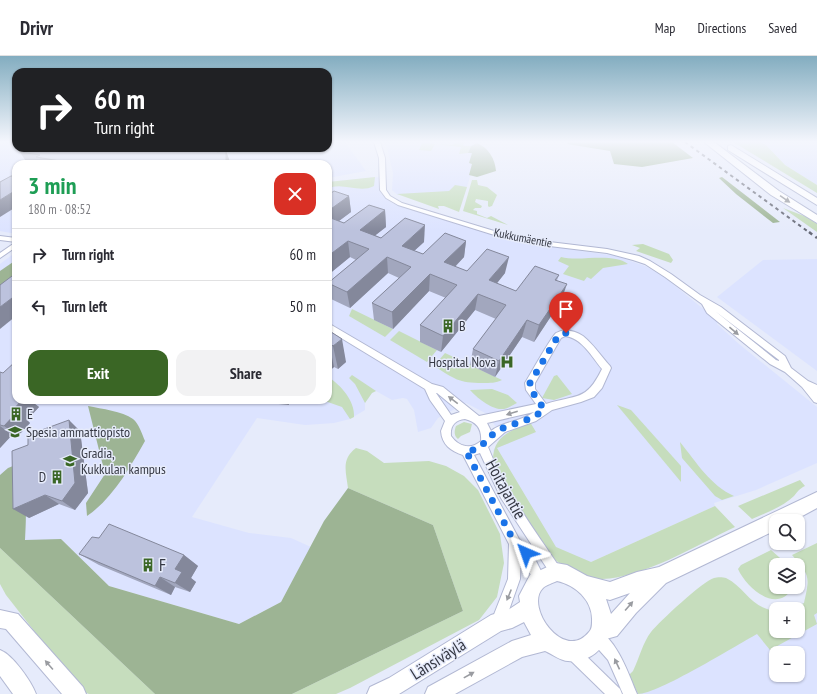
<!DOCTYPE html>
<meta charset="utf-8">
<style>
body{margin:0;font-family:"PT Sans Narrow",sans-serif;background:#f2f2f3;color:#2b2b33;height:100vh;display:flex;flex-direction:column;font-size:15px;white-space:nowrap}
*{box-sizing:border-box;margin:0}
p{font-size:13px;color:#7c7c81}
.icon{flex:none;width:22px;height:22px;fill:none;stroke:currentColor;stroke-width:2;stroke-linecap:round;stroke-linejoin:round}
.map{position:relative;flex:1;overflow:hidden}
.panel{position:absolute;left:12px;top:104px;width:320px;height:244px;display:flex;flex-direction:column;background:#fff;border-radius:12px;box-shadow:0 1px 3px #0004}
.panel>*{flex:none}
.banner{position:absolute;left:12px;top:12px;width:320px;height:84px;border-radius:12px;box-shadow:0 1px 3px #0004;background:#202124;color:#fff;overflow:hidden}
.controls{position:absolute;left:769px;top:458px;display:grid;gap:8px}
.controls a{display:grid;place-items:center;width:36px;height:36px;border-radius:8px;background:#fff;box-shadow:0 1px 3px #0004;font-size:20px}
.pin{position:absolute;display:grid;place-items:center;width:34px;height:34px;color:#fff;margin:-41px -17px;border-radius:50% 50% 50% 0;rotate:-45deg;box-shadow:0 0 4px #0007}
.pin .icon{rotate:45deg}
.me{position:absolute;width:44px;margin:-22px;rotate:317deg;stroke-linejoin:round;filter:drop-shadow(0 0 3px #0008)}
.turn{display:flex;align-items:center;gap:14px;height:84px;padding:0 16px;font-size:18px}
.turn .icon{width:52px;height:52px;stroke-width:2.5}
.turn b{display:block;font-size:28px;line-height:34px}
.round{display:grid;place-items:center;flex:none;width:42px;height:42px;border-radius:12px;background:#f2f2f3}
.overview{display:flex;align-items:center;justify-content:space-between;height:68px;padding:0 16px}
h1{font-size:24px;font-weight:700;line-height:30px;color:#1e9e55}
.cta{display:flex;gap:8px;margin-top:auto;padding:8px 16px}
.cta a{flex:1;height:46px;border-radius:12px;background:#3a6625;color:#fff;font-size:16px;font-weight:700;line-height:46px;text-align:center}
.cta a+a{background:#f2f2f3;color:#2b2b33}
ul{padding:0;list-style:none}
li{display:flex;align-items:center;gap:12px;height:52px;padding:0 16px;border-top:1px solid #e1e1e2}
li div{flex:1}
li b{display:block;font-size:15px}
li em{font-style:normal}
header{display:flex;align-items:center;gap:24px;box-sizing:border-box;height:56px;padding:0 20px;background:#fff;border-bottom:1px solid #e1e1e2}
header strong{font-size:19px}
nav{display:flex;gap:22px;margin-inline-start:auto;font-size:14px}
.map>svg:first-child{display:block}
</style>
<header>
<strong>Drivr</strong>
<nav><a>Map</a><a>Directions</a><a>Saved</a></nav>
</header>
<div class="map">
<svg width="817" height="638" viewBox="0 0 817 638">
<rect width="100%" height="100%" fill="#e6ebfb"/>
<!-- built -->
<g fill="#dce3ff" fill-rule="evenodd">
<path d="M7 86H16V92H328V86H345L366 115 328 122V108H16V178L0 175V88Z"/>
<path d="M384 86H481L464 140 398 139 392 134 393 117 387 91Z"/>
<path d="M760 86H817V129L785 109 766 89Z"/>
<path d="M379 121 381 138 392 147 400 150 508 184 616 200 645 210 663 220 718 265 717 268 739 288 817 351V407L756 434 714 447 715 450 591 506 564 511 493 395 500 382 498 374 487 358 466 347 438 362 431 372 418 376 414 354 407 343 403 342 392 344 376 335 372 337 365 347V354L350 363 334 367 305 369 257 362 192 461 249 477 291 482 311 491 281 546 239 568 109 530 61 483 0 492V208L16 196V344H328V126Z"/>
<path d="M817 203V315L717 241 763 204Z"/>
<path d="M817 506V638H615L776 560V575H798V553H792L804 547 813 508ZM776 597H798V619H776Z"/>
</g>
<!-- green -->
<g fill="#c6ddbd">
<path d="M409 86 452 89 455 87 465 86 463 88 464 90H471L468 97 459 98 461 91 435 88 431 95 419 94 422 87Z"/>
<path d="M733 86H760L766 89 785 109 817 129V137Z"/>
<path d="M375 121 374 130C359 138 341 125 328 133V126Z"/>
<path d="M472 124H477L478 129 487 131 497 139 492 150 489 151 488 150V145L476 143 475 146 482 150 481 152H475L473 154 477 155V158L487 162 491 160 508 169 463 155Z"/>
<path d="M455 129 467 131 459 156 444 150H438L439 153 397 138 449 135Z"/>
<path d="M783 152 807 161 817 168V176Z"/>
<path d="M643 188 669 198 673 204 671 207 636 195 640 192 632 189Z"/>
<path d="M561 201C580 206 612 196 628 208L603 212 591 223 587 221 584 225 563 218 569 210 558 205Z"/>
<path d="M352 253 393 273 385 281 349 260Z"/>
<path d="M399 275 437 294 427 306 390 284Z"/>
<path d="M445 297 502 324C496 327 490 327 483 327 458 327 455 323 434 310Z"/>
<path d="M352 319 376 335 372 337 365 347 355 328 349 322Z"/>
<path d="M557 319 572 338 554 344 542 342 554 320Z"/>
<path d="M328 321C341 329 355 345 354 361L350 363 342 351 322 344H328Z"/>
<path d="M492 333 508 339 517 347C513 349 507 353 502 353 492 354 476 341 470 334Z"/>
<path d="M617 349 631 354 681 410V426Z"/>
<path d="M464 366 472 368 470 376 461 380 458 383C454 380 454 375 456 370Z"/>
<path d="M530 366 536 376 497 392 556 491 591 506 715 450 735 471C697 489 643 522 602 523 581 524 558 509 544 493 537 485 533 474 528 465 516 444 505 424 493 404 493 380 511 375 530 366Z"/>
<path d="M680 386C697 407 710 429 734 440L722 444 715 440 682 402Z"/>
<path d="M356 392 367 395 384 407 429 405 446 410 464 420 478 434 500 478 504 507 497 541 479 564 350 632 336 638H292L463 555 433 469 348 432C346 416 341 403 356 392Z"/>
<path d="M800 424 805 430C799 433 798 435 794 440 783 451 765 457 752 463L738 450Z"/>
<path d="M817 487V557L814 559 817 568 770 594 757 578C735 590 658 638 638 638L629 619 633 615C639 603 643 586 651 576 659 566 703 525 714 522 717 521 723 521 726 522 746 532 750 552 776 555V575H798V553H792L804 547C810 521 810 519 792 499Z"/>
<path d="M0 492 155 638H89L81 635 6 539 0 528Z"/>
<path d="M771 494 788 509H776V531H793C778 559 747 533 738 513L741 509Z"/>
</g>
<!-- forest -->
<g fill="#9db494">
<path d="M569 86H672L693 102 642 111 614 108 610 95 567 88Z"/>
<path d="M477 87C489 92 495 103 496 115L477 121 469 119 472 108 469 107 472 97H468L471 90Z"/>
<path d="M722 121 780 166 773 167 736 138 719 122Z"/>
<path d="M16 204V221L0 232V215Z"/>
<path d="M88 350C102 353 122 355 133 363 139 368 142 378 145 385 129 413 113 442 87 460L86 447 105 418Z"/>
<path d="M13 410C29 424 26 463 25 484L61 483 109 530 239 568 281 546 324 465 348 432 433 469 463 555 292 638H155L0 492V419L8 412Z"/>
</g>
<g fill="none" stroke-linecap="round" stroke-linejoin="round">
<!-- minor casing -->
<g stroke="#b2b8d3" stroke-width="2">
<g id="minor">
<path d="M374 86H380L385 102 386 134 390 140 402 147 504 178 533 184 607 193 639 200 650 205 671 218 700 239 721 251 785 300 791 312 808 325 817 329V347L814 346 802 331 785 316 770 308 707 257 702 248 665 221 645 208 633 204 607 197 533 188 504 182 398 149 386 142 380 134 379 102ZM715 255 779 304V305L776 304Z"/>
<path d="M0 180 16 182V191L0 202V197L16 186 0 184Z"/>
<path d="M328 267 432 328 443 331 479 360 536 348 526 334 525 327C530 319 551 281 556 277 565 272 575 275 583 280 593 288 601 300 610 310L611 312 602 332 594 341 581 346 552 354 536 365 505 376 488 391C505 435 534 473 560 512L562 516 560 520 556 522 552 520 501 442 480 397 474 399 519 483 530 493 545 523 543 527 539 529 535 527 521 500 520 523 503 571 498 573 493 571 491 566 508 523 509 488 463 399C451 395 442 389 441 375L445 365 430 344 425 333 328 274ZM565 280C582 282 592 301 602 313 586 346 577 338 546 348L535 333V327L561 282ZM436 337H437L460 356 451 359ZM534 356C521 366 503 365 491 375L487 367ZM465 363C477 366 482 373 481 385 471 394 459 391 451 380 450 370 455 364 465 363Z"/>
<path d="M597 574C617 583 629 619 637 638H623L608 604 592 586 590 581 592 576Z"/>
<path d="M572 589 577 591 620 633 622 638H605L567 601 565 596 567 591Z"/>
</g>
</g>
<!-- secondary casing -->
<g stroke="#b2b8d3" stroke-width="2">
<g id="secondary">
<path d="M817 436V452L793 465H776V474L666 527 636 557 617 580 606 583C600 598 584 607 568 605 561 605 552 598 545 595L522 601 455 638H425L428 631 512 585 531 579 524 566 512 572 501 575 399 638H367L370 631 389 622 491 559 508 554 520 546 519 540 530 519 556 507 567 509 587 520 610 526 637 516 659 511ZM557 525C575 529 593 544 592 565 592 569 592 573 589 576 564 607 524 550 543 532 546 529 553 527 557 525ZM630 537 611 558 606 543 610 544Z"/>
<path d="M0 554 18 558 83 631 86 638H62L6 573 0 572Z"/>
<path d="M0 594C13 599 31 625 36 638H13L0 620Z"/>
</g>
</g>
<!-- trunk casing -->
<g stroke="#b2b8d3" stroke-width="2">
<g id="trunk">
<path d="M704 86H714L779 135 817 159V167L771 139Z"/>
<path d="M731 89 817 142V149L728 94V90Z"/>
</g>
</g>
<!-- minor -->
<use href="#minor" fill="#fff" fill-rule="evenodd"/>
<!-- secondary -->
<use href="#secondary" fill="#fff" fill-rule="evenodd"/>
<!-- trunk -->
<use href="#trunk" fill="#fff" fill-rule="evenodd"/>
<!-- rail-far1 -->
<path stroke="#676a77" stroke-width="2" stroke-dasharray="3.5 3.5" stroke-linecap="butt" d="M685 86 810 177"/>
<!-- rail -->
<path stroke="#676a77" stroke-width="2.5" stroke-dasharray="4 4" stroke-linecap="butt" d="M809 176 817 182"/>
</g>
<!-- wall -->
<g fill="#a2a7be">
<path d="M19 92H222L221 95H226L230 106V108H32L27 107 20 96Z"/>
<path d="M328 139 349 140 351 156 339 165 344 167 385 154 386 171 375 179 381 182 424 186 414 195 423 198 466 185 464 201 455 211 467 215 505 217 497 227 516 235 559 219 557 224 561 245 534 286 522 281 495 321 470 309 473 293 496 263 475 254 441 296 420 286V269L446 242 429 235 393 273 374 264 372 247 399 222 388 217 350 252 331 243 328 227 356 204 350 201 328 219Z"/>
<path d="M328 274 346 306 338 313 334 311 328 316Z"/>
<path d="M0 316 16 344H40L35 348 39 351 27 364 30 367 18 380 12 379 0 392Z"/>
<path d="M260 344H294L288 349 269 347Z"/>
<path d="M80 375 88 437 75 454 59 448 29 462 28 389Z"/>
<path d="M79 498 184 499 198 510 191 522 196 526 190 536 175 531 171 539 99 509Z"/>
</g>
<!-- shaded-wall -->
<g fill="#84889b">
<path d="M217 92H222L220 107 217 96Z"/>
<path d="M226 95 230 106V108H226Z"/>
<path d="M16 134V151L0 161V144Z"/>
<path d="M349 140 351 156 328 173V155Z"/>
<path d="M385 154 386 171 362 190 360 174Z"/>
<path d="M425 169 424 186 402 206V190Z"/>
<path d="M348 185 350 201 328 219V200Z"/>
<path d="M466 185 464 201 443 223 444 206Z"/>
<path d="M387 201 388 217 350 252 347 236Z"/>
<path d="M509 201 505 217 486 241 489 224Z"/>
<path d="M430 218 429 235 393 273 392 256Z"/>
<path d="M567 228 561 245 534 286 539 269Z"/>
<path d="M478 238 475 254 441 296 443 280Z"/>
<path d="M16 239V260L0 273V251Z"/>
<path d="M527 264 522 281 495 321 499 305Z"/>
<path d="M342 283 346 306 338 313 333 290Z"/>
<path d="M329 287 334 311 328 316V288Z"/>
<path d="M22 344H40L35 348 39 351 27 364 30 367 18 380 4 370 12 355Z"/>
<path d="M286 344H294L288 349Z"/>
<path d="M69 364 80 375 88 437 75 454 62 445Z"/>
<path d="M0 370 12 379 0 392Z"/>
<path d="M45 439 59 448 29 462 13 453Z"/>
<path d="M184 499 198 510 191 522 196 526 190 536 175 527V513Z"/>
<path d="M160 521 175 531 171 539 155 530Z"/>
</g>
<!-- building -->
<g fill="#bcc2dd" stroke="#84889b">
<path d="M19 92H54V95L59 92H217V96L226 95V108H68L72 107 36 101 40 99 20 96Z"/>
<path d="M11 120H16V134L0 144V126Z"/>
<path d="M334 135 349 140 328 155V139Z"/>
<path d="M369 149 385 154 360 174 381 182 405 162 425 169 402 190 423 198 445 177 466 185 444 206 467 215 487 193 509 201 489 224 516 235 535 210 559 219 555 224 567 228 539 269 527 264 499 305 473 293 506 249 478 238 443 280 420 269 457 229 430 218 392 256 372 247 411 211 387 201 347 236 328 227 369 193 348 185 328 200V179L330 177H328V161L344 167Z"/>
<path d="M16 217V239L0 251V229Z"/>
<path d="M328 274 342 283 333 290 329 287 328 288Z"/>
<path d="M16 305V344H22L12 355 17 356 4 370 0 369V316L3 317Z"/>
<path d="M69 364 75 427 62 445 45 439 13 453 12 395 28 389V379Z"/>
<path d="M109 468 184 499 175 513 182 516 175 527 160 521 155 530 79 498 92 481 99 482Z"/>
</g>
<!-- one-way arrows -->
<defs><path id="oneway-solid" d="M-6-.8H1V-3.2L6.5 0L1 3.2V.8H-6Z"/></defs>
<g fill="#9a9ca1">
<use href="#oneway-solid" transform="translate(785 143) rotate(34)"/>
<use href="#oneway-solid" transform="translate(734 275) rotate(40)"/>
<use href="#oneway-solid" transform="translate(453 344) rotate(-143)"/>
<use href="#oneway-solid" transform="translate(512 357) rotate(163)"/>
<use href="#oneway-solid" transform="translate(509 539) rotate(112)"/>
<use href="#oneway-solid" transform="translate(629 550) rotate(-49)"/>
<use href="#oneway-solid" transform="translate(617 608) rotate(-115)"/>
<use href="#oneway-solid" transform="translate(49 609) rotate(-131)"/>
<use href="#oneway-solid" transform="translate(469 619) rotate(-29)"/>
</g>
<!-- sky -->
<linearGradient id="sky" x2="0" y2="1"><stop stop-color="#83adc0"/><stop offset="0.49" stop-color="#f4f6fd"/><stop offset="1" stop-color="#f4f6fd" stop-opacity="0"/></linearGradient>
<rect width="817" height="175" fill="url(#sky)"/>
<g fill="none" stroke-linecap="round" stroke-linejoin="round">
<!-- route -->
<path stroke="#1a73e8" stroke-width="7" stroke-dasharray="0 12.6" d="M526 497 515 487 466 395C483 395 486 381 499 374 514 366 531 366 544 353L531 334 530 327 558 280 566 277"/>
</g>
<!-- icons -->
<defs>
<g id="building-bare" transform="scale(1.08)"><path d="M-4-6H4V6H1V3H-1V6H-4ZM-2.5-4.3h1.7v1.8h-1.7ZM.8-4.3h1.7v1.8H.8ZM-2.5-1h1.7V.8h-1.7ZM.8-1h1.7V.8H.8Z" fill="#3a6625" stroke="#e6ebfb" stroke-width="2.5" paint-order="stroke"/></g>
<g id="hospital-bare" transform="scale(1.08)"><path d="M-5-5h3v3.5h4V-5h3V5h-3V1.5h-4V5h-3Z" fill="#3a6625" stroke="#e6ebfb" stroke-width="2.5" paint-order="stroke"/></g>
<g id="university-bare" transform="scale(1.08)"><path d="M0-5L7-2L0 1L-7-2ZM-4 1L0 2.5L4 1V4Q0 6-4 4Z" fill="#3a6625" stroke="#e6ebfb" stroke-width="2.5" paint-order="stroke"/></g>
</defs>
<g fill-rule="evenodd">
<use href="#building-bare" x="448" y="270"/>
<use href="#hospital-bare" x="507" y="306"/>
<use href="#building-bare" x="16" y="358"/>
<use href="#university-bare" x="15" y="376"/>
<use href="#university-bare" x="70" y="405"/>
<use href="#building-bare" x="57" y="421"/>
<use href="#building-bare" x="148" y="509"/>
</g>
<g text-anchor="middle" stroke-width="3" stroke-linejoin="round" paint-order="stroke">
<!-- far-street labels -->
<g font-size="12" fill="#353843" stroke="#e6ebfb">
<text transform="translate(523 182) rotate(11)" y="4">Kukkumäentie</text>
</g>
<!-- poi labels -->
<g font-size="14" fill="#353843" stroke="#e6ebfb" text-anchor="start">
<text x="459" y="275">B</text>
<text x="496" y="311" text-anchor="end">Hospital Nova</text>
<text x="27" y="363">E</text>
<text x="26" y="381">Spesia ammattiopisto</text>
<text x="81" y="402">Gradia,<tspan x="81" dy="16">Kukkulan kampus</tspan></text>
<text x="46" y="426" text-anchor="end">D</text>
</g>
<!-- near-street labels -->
<g font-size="17" fill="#353843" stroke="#e6ebfb">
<text transform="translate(506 433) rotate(61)" y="6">Hoitajantie</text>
<text transform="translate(438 603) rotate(-32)" y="6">Länsiväylä</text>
</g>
<!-- near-poi labels -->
<g font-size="17" fill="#353843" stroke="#e6ebfb" text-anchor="start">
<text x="159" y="515">F</text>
</g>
</g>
</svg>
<div class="controls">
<a><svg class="icon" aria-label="search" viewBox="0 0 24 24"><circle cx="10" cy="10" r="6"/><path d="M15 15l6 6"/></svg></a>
<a><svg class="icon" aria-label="layers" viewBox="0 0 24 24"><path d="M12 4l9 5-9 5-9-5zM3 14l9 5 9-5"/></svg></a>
<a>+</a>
<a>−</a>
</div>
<div class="pin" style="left:566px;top:277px;background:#d93025"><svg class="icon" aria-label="arrive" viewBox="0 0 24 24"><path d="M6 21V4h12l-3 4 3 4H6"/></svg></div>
<svg class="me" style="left:526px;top:497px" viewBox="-20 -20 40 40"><path d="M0-17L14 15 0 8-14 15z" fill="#1a73e8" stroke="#fff" stroke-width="4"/></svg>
<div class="banner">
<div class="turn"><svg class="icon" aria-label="right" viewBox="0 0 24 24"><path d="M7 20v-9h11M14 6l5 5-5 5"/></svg><div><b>60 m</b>Turn right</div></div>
</div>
<section class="panel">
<div class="overview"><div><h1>3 min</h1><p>180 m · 08:52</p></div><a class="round" style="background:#d93025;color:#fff"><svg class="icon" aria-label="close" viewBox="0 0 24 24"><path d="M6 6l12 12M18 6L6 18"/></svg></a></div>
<ul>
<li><svg class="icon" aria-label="right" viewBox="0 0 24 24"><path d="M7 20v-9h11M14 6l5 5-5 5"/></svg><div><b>Turn right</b></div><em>60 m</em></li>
<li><svg class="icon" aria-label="left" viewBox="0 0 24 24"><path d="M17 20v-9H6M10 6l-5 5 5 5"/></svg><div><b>Turn left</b></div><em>50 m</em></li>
</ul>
<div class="cta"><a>Exit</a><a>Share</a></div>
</section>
</div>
